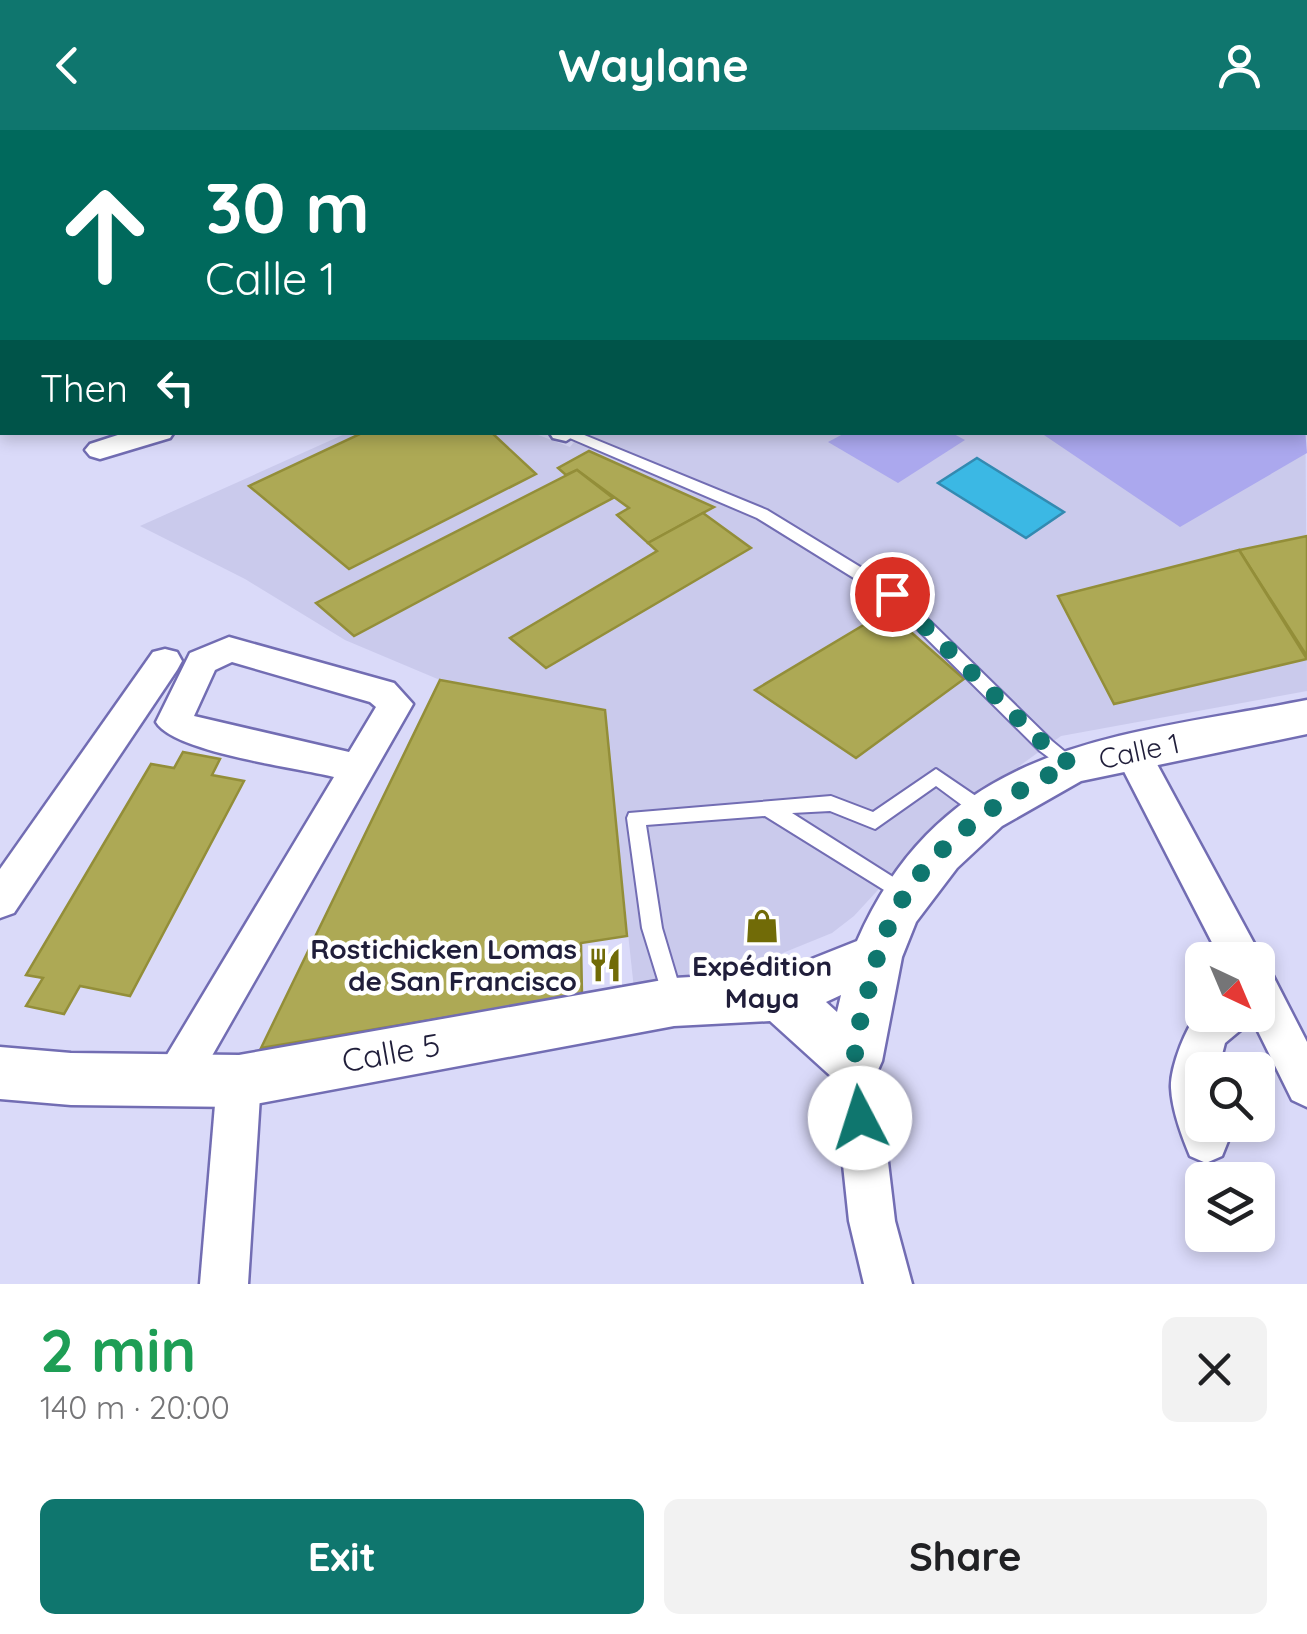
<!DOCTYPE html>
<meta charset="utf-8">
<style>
body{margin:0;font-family:Quicksand,sans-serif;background:#f2f2f2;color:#202124;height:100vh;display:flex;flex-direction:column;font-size:38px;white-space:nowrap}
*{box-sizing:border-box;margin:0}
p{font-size:32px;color:#757577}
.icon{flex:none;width:55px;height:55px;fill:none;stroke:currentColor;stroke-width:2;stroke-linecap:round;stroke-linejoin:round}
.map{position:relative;height:1154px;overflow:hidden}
.panel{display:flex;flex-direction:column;background:#fff;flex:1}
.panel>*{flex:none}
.banner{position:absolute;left:0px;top:0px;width:1308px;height:305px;box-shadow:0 5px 15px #0003;background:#00695c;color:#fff;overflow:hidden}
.needle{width:65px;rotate:136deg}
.controls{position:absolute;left:1185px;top:812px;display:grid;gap:20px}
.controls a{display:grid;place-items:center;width:90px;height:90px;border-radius:15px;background:#fff;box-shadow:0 5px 15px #0003;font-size:50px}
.pin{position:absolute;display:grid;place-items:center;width:85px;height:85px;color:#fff;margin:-42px;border:5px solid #fff;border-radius:50%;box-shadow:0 2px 10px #0007}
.me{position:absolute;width:110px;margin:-55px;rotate:355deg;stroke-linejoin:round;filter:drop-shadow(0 0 8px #0008)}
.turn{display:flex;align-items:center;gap:35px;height:210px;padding:0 40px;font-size:45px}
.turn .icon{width:130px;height:130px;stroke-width:2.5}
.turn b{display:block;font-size:70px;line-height:85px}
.then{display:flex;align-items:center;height:95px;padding:0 40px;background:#0003;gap:20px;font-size:38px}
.round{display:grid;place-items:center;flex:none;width:105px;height:105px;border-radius:15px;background:#f2f2f2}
.overview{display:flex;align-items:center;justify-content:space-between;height:170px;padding:0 40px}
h1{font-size:60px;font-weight:700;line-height:75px;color:#1e9e55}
.action{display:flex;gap:20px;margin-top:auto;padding:20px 40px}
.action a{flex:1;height:115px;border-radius:15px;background:#0f766e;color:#fff;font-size:40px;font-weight:700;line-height:115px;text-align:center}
.action a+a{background:#f2f2f2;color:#202124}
header{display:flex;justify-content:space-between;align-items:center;height:130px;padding:0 40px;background:#0f766e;color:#fff;font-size:45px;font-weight:700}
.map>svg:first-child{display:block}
</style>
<header><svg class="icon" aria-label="back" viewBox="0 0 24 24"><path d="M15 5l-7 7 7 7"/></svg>Waylane<svg class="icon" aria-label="person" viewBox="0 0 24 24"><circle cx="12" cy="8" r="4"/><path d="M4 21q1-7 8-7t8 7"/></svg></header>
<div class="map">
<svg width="1307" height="1154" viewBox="0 0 1307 1154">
<rect width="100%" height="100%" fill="#dadaf9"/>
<!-- built -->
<g fill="#cacaec">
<path d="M437 0H1144L1145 2H435Z"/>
<path d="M1305 211 1307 561 1061 606 961 678 923 711 854 786 832 803 768 829 634 859 604 580 440 550 345 510 245 449 140 396 347 303H533L570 317 582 302H1305Z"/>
</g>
<!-- green -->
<g fill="#aba8ee">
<path d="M1305 299 1307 323 1180 397 1041 303 1305 302Z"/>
<path d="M845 303H952L965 310 898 353 828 312Z"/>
</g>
<!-- water -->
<path fill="#3bb8e4" stroke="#338ab1" stroke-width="2.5" d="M977 328 1064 382 1026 408 938 353Z"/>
<!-- building -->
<g fill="#ada955" stroke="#938e39" stroke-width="2.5">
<path d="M364 302H491L536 344 349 439 249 356Z"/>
<path d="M589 321 714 377 648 413 617 385 629 378 577 340 566 345 558 338Z"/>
<path d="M577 340 613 368 354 506 316 473Z"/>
<path d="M703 383 751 418 546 538 510 508 657 421 648 413Z"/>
<path d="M1307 406V526L1239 420Z"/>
<path d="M1239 420 1307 529 1114 574 1058 466Z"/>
<path d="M887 481 964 549 856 628 755 560Z"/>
<path d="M440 550 605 580 627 806 581 813 582 865 261 918Z"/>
<path d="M183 622 220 629 212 645 244 651 130 866 80 856 64 884 26 876 43 848 26 845 151 634 174 638Z"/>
</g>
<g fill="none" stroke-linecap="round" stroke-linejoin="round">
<!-- service casing -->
<g stroke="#726db3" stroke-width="4">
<g id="service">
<path d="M1041 0H1051L1052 2H1042Z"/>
<path d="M1101 0H1112L1113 2H1102Z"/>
<path d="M577 302 767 380 898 460 1052 611 1081 635 1078 640H1066L1040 621 886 468 757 388 558 303Z"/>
<path d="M936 639 992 677 994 682 992 687 985 690 978 687 936 656 875 699 830 681 792 683 912 759 915 765 912 771 905 773 765 686 646 695 662 798 684 872 681 879 674 881 667 879 642 798 627 688 629 683 831 666 873 682Z"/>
</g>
</g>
<!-- minor casing -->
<g stroke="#726db3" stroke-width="5">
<g id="minor">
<rect x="291" y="0" width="22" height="2"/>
<path d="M1307 2V16L1305 17V3Z"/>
<rect x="0" y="90" width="2" height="14"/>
<path d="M2 167V196L0 197V168Z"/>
<path d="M127 302H174L170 308 100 329 90 326 85 320 90 314Z"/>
<path d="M549 302H580L566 311 553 308Z"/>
<path d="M229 507 394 553 413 574 189 966 174 972 159 966 152 952 159 938 334 647C298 638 173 622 156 592L190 523ZM232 532 370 572 376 577 349 622 194 586 215 540Z"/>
<path d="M165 519 177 522 182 531 177 540 14 783 0 788V739L153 522Z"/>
<path d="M1132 608 1145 612 1256 817 1262 830 1258 840V830H1221L1114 622 1119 612Z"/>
<path d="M1258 841 1273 846 1307 912V977L1292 970 1250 885H1258Z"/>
<path d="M1202 880V885H1249L1243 898 1225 913 1218 940H1202V995H1224L1228 1011 1222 1026 1206 1033 1190 1026C1182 1007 1172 980 1171 958 1170 938 1187 892 1202 880Z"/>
<path d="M854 911 869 917 876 931 895 1091 912 1154H864L849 1091 832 931 839 917Z"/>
<path d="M239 931 254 937 261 951 248 1154H200L217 951 224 937Z"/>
</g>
</g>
<!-- tertiary casing -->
<g stroke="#726db3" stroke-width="5">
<path id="tertiary" d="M1307 570V604L1081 651 1002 696 957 738 916 792 902 827 882 931 874 949 854 957 834 949 770 891 674 896 239 977 71 975 0 969V917L71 923 239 925 674 848 779 842 857 811C945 610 1119 607 1307 570ZM841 865 837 882 826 872Z"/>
</g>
<!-- service -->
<use href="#service" fill="#fff" fill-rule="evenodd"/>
<!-- minor -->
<use href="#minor" fill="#fff" fill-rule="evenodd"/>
<!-- tertiary -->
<use href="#tertiary" fill="#fff" fill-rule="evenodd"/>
</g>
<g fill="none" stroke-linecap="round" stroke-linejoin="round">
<!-- route -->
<path stroke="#0f766e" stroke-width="18" stroke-dasharray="0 32.4" d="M860 988C858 970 855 952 855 934 854 911 861 888 867 866 874 836 882 807 897 779 929 717 1008 660 1072 635L1046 616 892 464"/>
</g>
<!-- icons -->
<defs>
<g id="shop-bare" transform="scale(2.7)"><path d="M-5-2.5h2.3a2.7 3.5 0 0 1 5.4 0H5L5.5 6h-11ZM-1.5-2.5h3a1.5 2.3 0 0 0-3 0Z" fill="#716b07" stroke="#fff" stroke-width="2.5" paint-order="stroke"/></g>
<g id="restaurant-bare" transform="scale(2.7)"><path d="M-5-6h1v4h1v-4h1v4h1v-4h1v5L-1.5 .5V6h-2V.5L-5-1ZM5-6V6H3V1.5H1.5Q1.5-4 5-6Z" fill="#716b07" stroke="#fff" stroke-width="2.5" paint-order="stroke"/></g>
</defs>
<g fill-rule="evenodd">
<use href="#shop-bare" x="762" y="796"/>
<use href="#restaurant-bare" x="605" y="835"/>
</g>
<g text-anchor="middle" stroke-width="9" stroke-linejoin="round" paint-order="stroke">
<!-- street labels -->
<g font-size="28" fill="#201e3a" stroke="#fff">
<text transform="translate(1139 621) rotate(-12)" y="10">Calle 1</text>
</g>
<!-- poi labels -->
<g font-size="28" font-weight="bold" fill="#201e3a" stroke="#fff" text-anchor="end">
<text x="577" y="829">Rostichicken Lomas<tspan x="577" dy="32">de San Francisco</tspan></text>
<text x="762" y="846" text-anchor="middle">Expédition<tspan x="762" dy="32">Maya</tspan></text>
</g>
<!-- near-street labels -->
<g font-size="32" fill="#201e3a" stroke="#fff">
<text transform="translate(391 923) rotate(-10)" y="11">Calle 5</text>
</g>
</g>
</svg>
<div class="controls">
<a><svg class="needle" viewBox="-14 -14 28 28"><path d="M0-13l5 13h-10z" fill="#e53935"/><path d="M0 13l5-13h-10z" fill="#757577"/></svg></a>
<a><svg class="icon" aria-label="search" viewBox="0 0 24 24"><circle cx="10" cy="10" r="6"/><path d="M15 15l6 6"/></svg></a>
<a><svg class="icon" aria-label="layers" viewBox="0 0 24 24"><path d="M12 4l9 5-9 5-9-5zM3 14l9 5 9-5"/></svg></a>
</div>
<div class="pin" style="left:892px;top:464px;background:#d93025"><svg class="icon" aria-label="arrive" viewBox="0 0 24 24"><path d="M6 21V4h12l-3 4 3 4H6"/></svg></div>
<svg class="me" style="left:860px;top:988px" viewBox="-20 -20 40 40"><circle r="19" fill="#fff"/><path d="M0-13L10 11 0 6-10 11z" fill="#0f766e"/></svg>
<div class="banner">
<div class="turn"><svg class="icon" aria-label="ahead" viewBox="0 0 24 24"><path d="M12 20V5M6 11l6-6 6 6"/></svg><div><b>30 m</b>Calle 1</div></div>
<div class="then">Then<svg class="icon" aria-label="left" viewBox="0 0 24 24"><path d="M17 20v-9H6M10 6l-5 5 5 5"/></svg></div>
</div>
</div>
<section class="panel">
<div class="overview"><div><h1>2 min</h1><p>140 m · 20:00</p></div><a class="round"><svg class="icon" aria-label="close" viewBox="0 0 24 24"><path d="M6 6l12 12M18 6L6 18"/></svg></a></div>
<div class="action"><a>Exit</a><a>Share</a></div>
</section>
